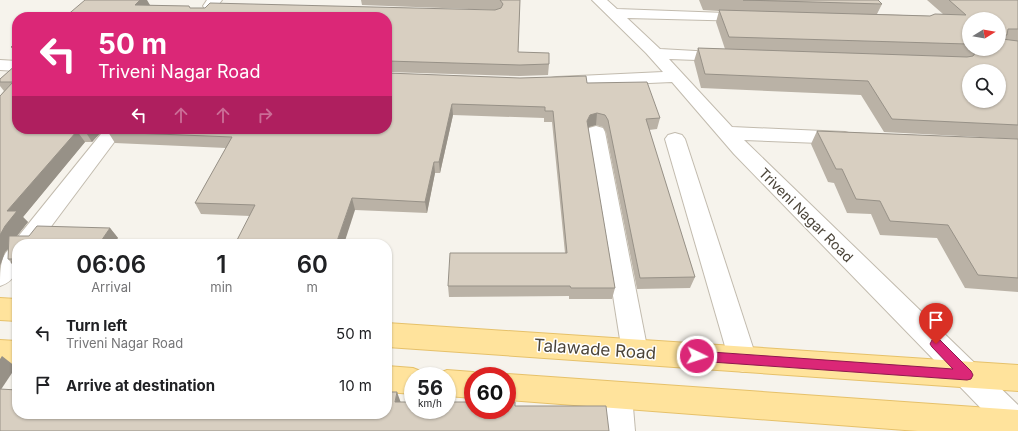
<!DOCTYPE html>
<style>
body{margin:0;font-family:Inter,sans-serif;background:#f2f2f2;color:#202124;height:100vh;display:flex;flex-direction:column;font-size:15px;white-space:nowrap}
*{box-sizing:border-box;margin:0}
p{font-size:13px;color:#757577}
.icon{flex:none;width:22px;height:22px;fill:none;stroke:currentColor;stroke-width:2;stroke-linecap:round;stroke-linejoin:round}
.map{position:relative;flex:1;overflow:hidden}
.sheet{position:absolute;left:12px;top:239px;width:380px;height:180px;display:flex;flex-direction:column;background:#fff;border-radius:16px;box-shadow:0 1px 3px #0004}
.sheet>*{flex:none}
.guide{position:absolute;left:12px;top:12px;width:380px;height:122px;border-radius:16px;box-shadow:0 1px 3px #0004;background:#db2777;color:#fff;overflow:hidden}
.needle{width:26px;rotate:79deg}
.buttons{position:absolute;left:962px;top:12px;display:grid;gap:8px}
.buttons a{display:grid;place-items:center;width:44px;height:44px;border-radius:50%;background:#fff;box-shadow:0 1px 3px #0004;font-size:20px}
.speed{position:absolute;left:404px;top:367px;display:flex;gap:8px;font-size:20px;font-weight:700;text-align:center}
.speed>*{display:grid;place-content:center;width:52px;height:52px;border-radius:50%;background:#fff;box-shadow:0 1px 3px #0004;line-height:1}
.speed small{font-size:10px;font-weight:400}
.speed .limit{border:6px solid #d22;background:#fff;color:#111}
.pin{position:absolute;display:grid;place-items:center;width:34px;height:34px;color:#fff;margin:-41px -17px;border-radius:50% 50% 50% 0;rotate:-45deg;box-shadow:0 0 4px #0007}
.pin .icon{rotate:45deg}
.me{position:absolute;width:44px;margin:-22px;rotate:94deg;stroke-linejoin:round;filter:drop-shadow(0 0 3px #0008)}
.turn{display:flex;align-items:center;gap:14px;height:84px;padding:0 20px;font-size:18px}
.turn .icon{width:52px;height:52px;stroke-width:2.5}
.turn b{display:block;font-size:28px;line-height:34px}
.lanes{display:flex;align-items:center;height:38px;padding:0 20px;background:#0003;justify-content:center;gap:20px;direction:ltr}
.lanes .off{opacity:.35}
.eta{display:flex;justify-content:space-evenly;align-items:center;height:68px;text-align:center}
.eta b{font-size:24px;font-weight:600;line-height:28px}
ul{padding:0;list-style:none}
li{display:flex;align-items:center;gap:12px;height:52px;padding:0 20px}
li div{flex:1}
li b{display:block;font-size:15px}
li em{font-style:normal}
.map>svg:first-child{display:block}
</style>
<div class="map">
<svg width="1018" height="431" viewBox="0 0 1018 431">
<rect width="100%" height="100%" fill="#f6f3ec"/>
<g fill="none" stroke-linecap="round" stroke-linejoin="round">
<!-- minor casing -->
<g stroke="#c2bbae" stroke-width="2">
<g id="minor">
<path d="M207 0H222C217 7 214 11 205 9L203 6Z"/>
<path d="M592 0H607L617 9 753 14 755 17 753 20 748 21 627 18 660 49 731 53 733 56 731 59 725 61 669 59 732 127 845 132 852 134 855 138 852 142 845 144 744 140 1018 405V431H1003L734 154 672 82 557 87 551 86 548 82 551 78 557 77 663 72 646 53Z"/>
<path d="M0 60 17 61V71L0 70Z"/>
<path d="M596 126 603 128 605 132 648 352 645 361 635 364 625 361 622 352 587 132 589 128Z"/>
<path d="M105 129H124L38 244H17C17 263 21 279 0 286 0 270 0 252 14 246L13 244 17 238Z"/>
<path d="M675 133 682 135 685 139 757 360 753 369 743 372 733 369 729 360 665 139 668 135Z"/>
<path d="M618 382 628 385 632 395 635 431H605L604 395 608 385Z"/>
</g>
</g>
<!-- major casing -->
<g stroke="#e6c16a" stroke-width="2">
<g id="major">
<path d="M0 298 17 299V321L0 320Z"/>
<path d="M387 323 1018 365V391L387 347Z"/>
<path d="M0 340 17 341V365L0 364Z"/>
<path d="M387 366 413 368 423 372 425 376H413V394L387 392Z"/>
<path d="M447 370 473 372 483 376H473V398L447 396V376H436L437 374Z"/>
<path d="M507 374 1018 410V431H918L507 400V376H501Z"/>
</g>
</g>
<!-- minor -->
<use href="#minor" fill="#fff" fill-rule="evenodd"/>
<!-- major -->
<use href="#major" fill="#ffe39c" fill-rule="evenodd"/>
</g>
<!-- wall -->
<g fill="#bab2a6" fill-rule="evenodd">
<path d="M361 0H520L518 52 549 64 548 75 520 76 387 72V17H65L149 5 190 8 496 10 362 5Z"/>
<path d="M699 0H878L882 4 877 14 930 16 943 14 927 0H1018V139L884 132 861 95 701 88 694 61 698 48 725 49 716 22 719 11 703 10ZM969 19 999 49H969Z"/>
<path d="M17 43V55L11 47Z"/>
<path d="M17 64V129H104L92 142H85L23 217 28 222 17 236H29L110 228 118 238 17 244V269L8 259V249L5 252 0 266V96L4 91 0 86V79Z"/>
<path d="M387 73 587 83 660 118 657 129 649 130 695 277 690 288 637 289 606 132 603 127 596 125 589 127 588 128 615 288 612 299H569V296L449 297 448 286 565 253 552 122H544V118L453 115 440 173H435L427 213 355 210 250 216 201 214 195 203 226 148 115 143 108 132Z"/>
<path d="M817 131 1018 139V292L965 288 937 238 880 235 871 214 847 213 834 183 828 182 811 144Z"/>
</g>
<!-- shaded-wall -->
<g fill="#979187">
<path d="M140 0H147L150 5H135Z"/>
<path d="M452 104 453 115 440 173 439 162Z"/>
<path d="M597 113 596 125 589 127 586 132 587 121 590 115Z"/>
<path d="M86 129H104L92 142 85 131Z"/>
<path d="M77 131 85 142 23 217 28 222 16 237 12 245 5 252 0 266V235L7 211Z"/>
<path d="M434 162 435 173 427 213 425 202Z"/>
<path d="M352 198 355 210 344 244H336Z"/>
<path d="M110 228 118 238 114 244H99Z"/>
<path d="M2 356 16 367 0 391V359Z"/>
<path d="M397 392 401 403 395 402Z"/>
</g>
<!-- building -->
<g fill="#d8cfc1" stroke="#979187" fill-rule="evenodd">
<path d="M85 0H140L135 5 189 6 190 8H205L210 3 495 10 501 8 503 4 500 0H520L518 52 549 53V64L520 65 387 61V17H65Z"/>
<path d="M743 0H878L882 4Z"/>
<path d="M949 0H1018V29H1008L1007 35H1001L1000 37 1002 39 1018 41V125L892 119 868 81 705 74 698 48 967 57 973 56 976 52 975 49H999V19H969V45L967 44 729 37 719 10 930 16 935 14 966 15ZM969 71H999V101H969Z"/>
<path d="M17 43V47H11Z"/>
<path d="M17 64V129H86L85 131H77L7 211H17L5 226 0 235V96L13 82H0V79Z"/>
<path d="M387 73 520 78 586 76 587 83 647 82 660 118 646 119 695 277 640 278 608 120 605 115 597 113 590 115 587 121 615 288H571L570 286H448L450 253H567L553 111H545V107L452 104 439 162H434L425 202 352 198 336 244H235L255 205 195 203 232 137 108 132 110 129H387Z"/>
<path d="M817 131 1018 139V278L978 275 948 225 890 221 880 201 856 199 842 169H836Z"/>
<path d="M37 226 110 228 99 244H17V263H11L13 259H8L9 236H29Z"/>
<path d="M0 389 17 390V414H387V392H397L395 402H413V410H447V402H473V410H507V402H515V406H606L609 431H0Z"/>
</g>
<!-- route -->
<path fill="#db2777" stroke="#8e194d" d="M936 339 940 340 971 371 973 375 971 379 967 380 697 361 693 360 691 356 693 353 697 351 953 369 932 347 930 344 932 340Z"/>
<g text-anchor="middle" stroke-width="3" stroke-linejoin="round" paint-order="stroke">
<!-- street labels -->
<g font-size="14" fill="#4b4439" stroke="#fff">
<text transform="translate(806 215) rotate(45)" y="5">Triveni Nagar Road</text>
</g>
<!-- near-street labels -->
<g font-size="17" fill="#4b4439" stroke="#fff">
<text transform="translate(595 349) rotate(4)" y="6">Talawade Road</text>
</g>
</g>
</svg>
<div class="buttons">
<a><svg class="needle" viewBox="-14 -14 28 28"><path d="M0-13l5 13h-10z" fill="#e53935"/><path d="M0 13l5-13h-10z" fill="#757577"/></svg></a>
<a><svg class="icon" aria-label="search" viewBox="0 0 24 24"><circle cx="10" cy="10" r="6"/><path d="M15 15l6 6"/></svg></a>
</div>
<div class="speed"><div>56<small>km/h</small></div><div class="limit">60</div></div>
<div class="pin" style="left:936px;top:344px;background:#d93025"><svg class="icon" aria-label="arrive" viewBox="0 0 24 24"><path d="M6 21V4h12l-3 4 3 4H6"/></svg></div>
<svg class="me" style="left:697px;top:356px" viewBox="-20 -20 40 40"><circle r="17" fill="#db2777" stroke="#fff" stroke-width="3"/><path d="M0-11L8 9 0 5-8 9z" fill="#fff"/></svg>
<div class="guide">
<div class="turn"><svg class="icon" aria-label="left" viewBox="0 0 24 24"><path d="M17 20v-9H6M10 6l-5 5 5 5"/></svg><div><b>50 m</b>Triveni Nagar Road</div></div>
<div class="lanes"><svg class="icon" aria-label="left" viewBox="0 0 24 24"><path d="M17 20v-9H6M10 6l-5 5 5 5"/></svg><svg class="icon off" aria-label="ahead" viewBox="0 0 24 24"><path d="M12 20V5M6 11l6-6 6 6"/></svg><svg class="icon off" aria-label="ahead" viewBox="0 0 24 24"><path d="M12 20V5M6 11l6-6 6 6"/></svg><svg class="icon off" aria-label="right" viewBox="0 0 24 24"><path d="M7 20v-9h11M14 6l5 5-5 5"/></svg></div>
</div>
<section class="sheet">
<div class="eta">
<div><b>06:06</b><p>Arrival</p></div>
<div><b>1</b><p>min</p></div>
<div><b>60</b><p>m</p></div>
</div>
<ul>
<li><svg class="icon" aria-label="left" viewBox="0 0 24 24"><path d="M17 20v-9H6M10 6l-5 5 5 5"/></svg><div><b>Turn left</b><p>Triveni Nagar Road</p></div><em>50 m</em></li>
<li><svg class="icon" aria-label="arrive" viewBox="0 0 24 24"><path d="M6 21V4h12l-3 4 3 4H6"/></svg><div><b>Arrive at destination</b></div><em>10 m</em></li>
</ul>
</section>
</div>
